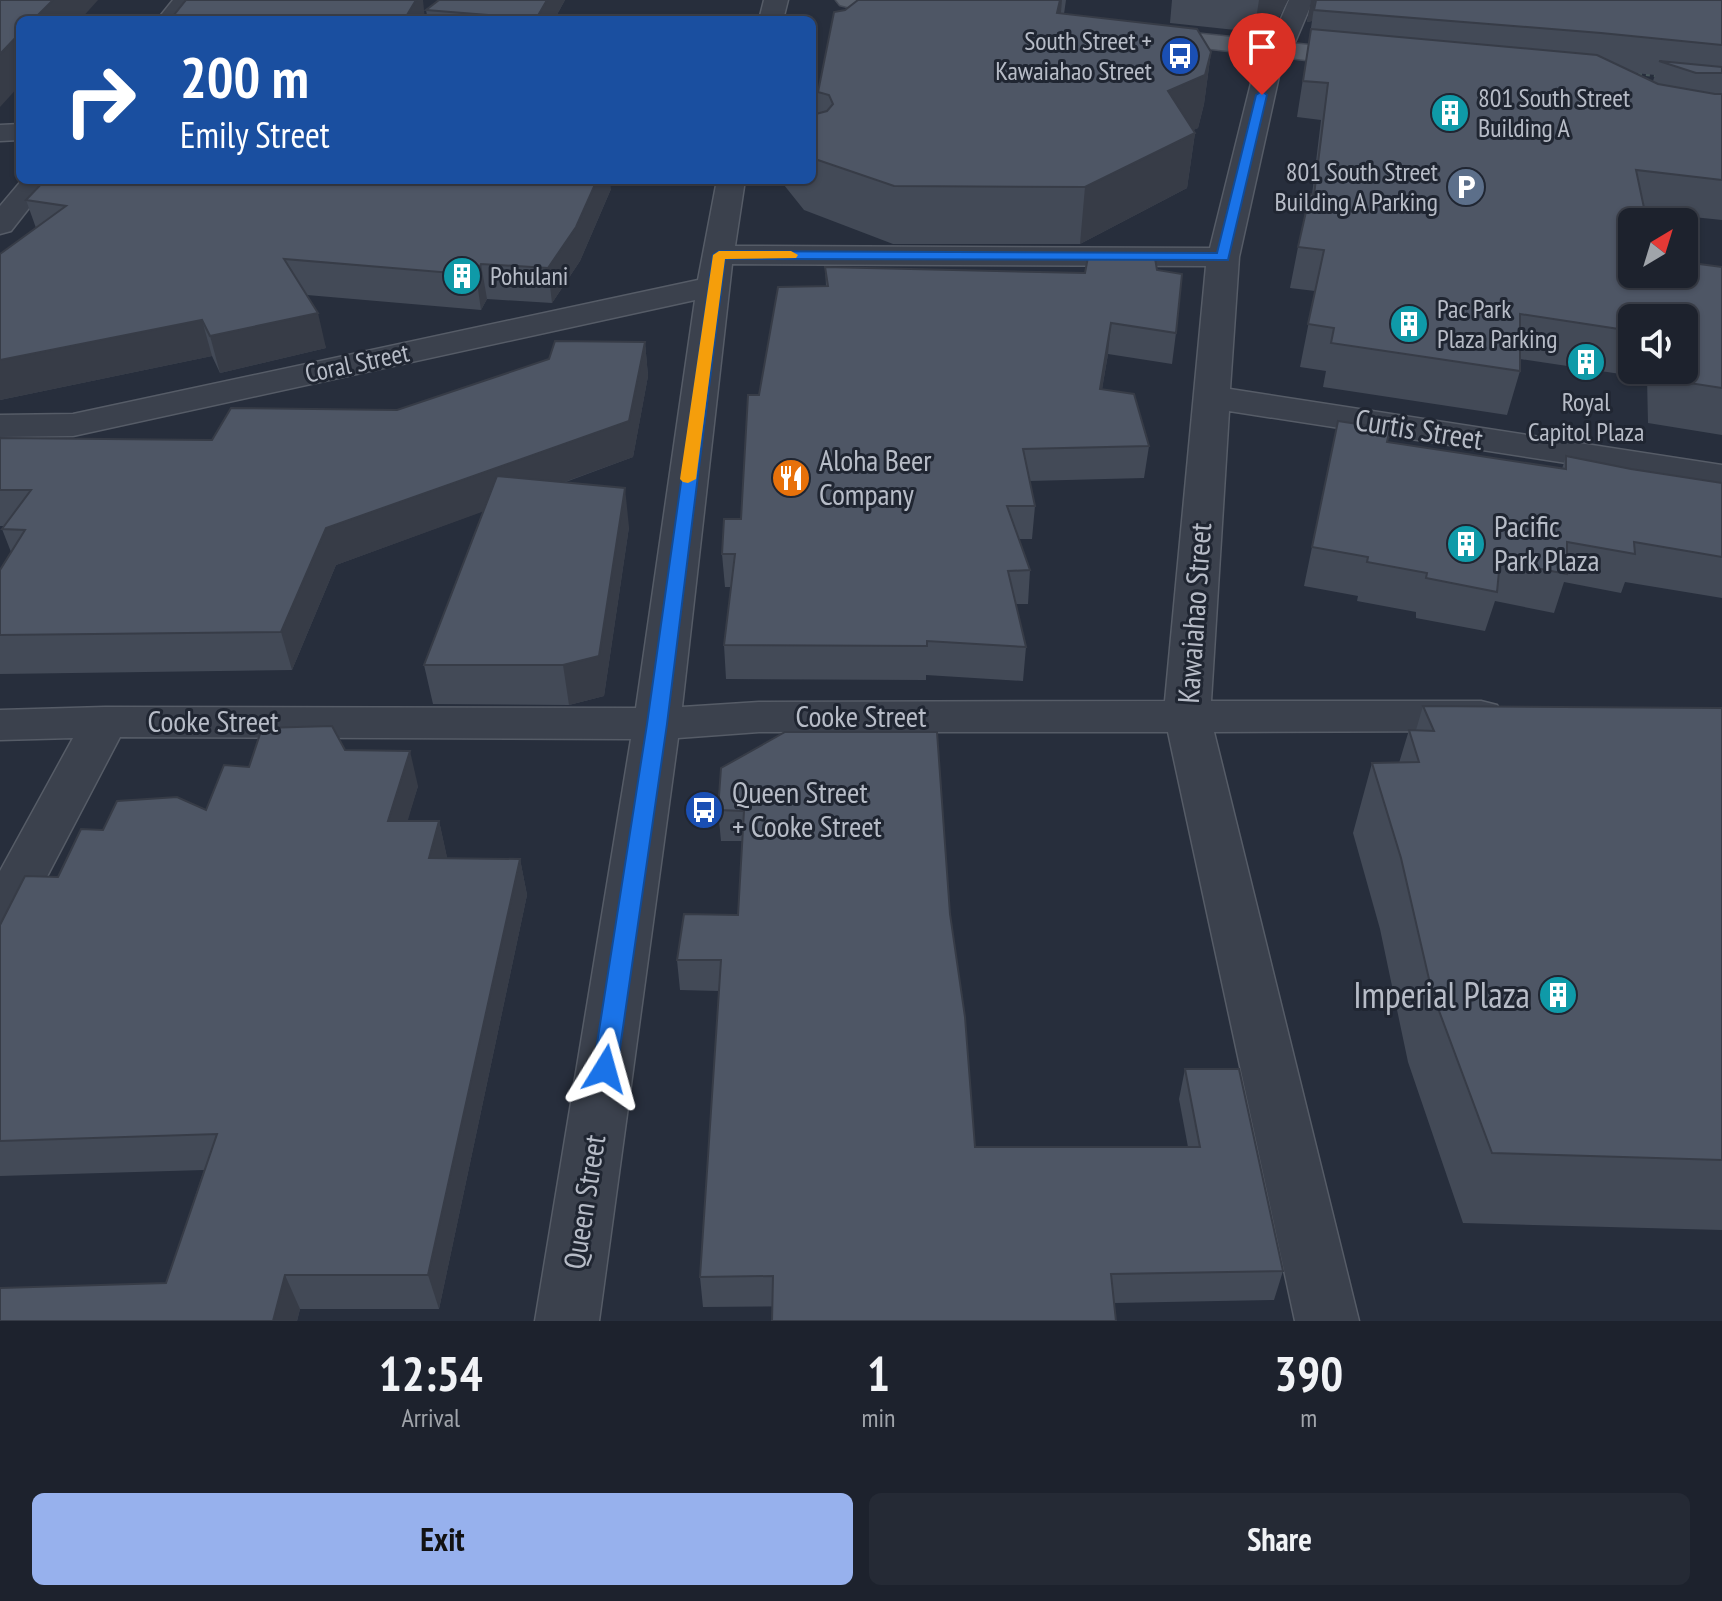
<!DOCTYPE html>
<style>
body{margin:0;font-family:"PT Sans Narrow",sans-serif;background:#252a35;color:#f1f3f6;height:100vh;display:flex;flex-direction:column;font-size:30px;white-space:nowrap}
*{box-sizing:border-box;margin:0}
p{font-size:26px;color:#a0a4aa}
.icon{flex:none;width:44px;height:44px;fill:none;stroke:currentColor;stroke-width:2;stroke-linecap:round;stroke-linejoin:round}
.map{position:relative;height:1321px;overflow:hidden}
.drawer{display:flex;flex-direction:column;background:#1d222d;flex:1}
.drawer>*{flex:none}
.banner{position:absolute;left:16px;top:16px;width:800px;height:168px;border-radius:12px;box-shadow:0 2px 6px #0004,0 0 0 2px #3b3f49;background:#1a4fa0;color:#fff;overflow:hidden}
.needle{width:52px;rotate:38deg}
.tools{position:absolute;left:1618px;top:208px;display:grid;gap:16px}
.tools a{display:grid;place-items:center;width:80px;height:80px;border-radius:12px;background:#1d222d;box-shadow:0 2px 6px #0004,0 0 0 2px #3b3f49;font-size:40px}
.pin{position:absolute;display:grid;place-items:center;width:68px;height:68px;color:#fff;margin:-82px -34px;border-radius:50% 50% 50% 0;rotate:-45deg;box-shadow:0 0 8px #0007}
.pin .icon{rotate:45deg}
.me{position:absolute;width:88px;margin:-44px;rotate:8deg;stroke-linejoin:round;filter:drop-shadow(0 0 6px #0008)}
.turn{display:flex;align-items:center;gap:28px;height:168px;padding:0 32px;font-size:36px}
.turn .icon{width:104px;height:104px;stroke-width:2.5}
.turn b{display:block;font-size:56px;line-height:68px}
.eta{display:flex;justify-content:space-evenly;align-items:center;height:136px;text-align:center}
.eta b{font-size:48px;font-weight:700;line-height:56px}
.cta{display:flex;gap:16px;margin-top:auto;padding:16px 32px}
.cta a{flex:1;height:92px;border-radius:12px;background:#97b1ed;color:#111;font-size:32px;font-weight:700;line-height:92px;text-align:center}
.cta a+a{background:#252a35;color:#f1f3f6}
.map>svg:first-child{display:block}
</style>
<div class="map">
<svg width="1722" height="1321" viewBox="0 0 1722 1321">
<rect width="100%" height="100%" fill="#272e3c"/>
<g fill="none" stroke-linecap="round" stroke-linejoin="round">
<!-- minor casing -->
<g stroke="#565c67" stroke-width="3">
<g id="minor">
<path d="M173 0H197L181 20H157Z"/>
<path d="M764 0H788L783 20H759Z"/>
<path d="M1289 0H1313L1291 52 1281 67 1239 257 1230 389 1722 465V487L1229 411 1211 701H1481L1497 705 1504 716 1497 727 1481 731 1214 732 1359 1321H1295L1168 732H759L678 738 599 1321H535L631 739 120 737 18 932 0 938V871L73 738 0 740V710L105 707 636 708 695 300 73 436 0 437V415L73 414 698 280 717 180H745L735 246 1210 248 1255 67 1267 51ZM732 264 1206 266 1165 701 759 702 682 707Z"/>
<path d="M20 124V140L0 141V125Z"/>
<path d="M22 180H51L11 231 0 234V206Z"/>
</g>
</g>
<!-- major casing -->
<g stroke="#444a56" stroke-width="3">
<g id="major">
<path d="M836 0H909L925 3 929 8 925 13 917 15 848 7 840 5Z"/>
<path d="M1144 28 1366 51 1375 54 1379 59 1375 64 1366 67 1135 40 1132 35 1135 30Z"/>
</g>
</g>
<!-- path -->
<path stroke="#49585c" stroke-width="3" stroke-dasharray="4 4" stroke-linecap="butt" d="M1630 73 1660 76"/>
<!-- minor -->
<use href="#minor" fill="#3b414d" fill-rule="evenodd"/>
<!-- major -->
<use href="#major" fill="#59606c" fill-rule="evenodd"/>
</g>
<!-- wall -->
<g fill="#434a57" fill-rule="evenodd">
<path d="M439 0H565L554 20H428L426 10Z"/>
<path d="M858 0H1066L1064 14 1211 52 1204 104 1198 128 1193 130 1195 133 1187 188 1080 244H893L804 210 780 180H812V115L818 113V92L845 10Z"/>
<path d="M1172 0H1288L1273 28 1254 32 1170 23Z"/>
<path d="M1311 0H1722V220L1645 212 1632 274 1722 267V435L1648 423 1647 378 1520 359V371L1507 415 1323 387 1326 371 1300 367 1315 291 1290 288 1298 247 1312 195 1321 120 1297 117 1312 21 1307 22ZM1635 73 1655 75 1653 81ZM1632 318H1684V370H1632Z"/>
<path d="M611 189 580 261 552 303 487 299 481 310 307 295 326 348 220 373 212 356 0 400V254L36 228 26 200Z"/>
<path d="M825 267 1085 273 1157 270 1176 333 1172 364 1108 354 1102 389 1149 446 1144 478 1029 481 1035 506 1032 539H1019L1030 570 1028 604H1015L1026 647 1023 681 926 675V680L726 679 724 645 731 587H725L722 554 741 519 759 395 826 286Z"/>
<path d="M645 342 648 376 633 457 563 483 629 527 604 696 569 705 433 704 424 665 483 511 336 565 292 670 0 674V570L11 552 2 529 4 526H0V438L212 440 397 410Z"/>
<path d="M1338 421 1387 442 1562 469 1566 456 1631 469 1722 483V598L1625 582 1621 593 1564 582 1554 613 1495 601 1485 631 1416 618V612L1357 601 1358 596 1304 586Z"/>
<path d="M1423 706 1722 708V1230L1463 1223 1408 1062 1380 929 1353 833 1372 763H1399L1409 730H1416Z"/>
<path d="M345 750 418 786 407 821H439L447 858 520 859 527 895 439 1309H300L297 1321H0L166 1283 204 1170 0 1176V925L58 877 103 830 206 810 249 767Z"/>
<path d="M721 768 950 914 975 1147H1188L1179 1099 1185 1069 1283 1271 1274 1300 1114 1303 703 1307 700 1277 719 991 680 990 677 960 738 915 742 841H721L718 810Z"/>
</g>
<!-- shaded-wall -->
<g fill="#373c47">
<path d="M53 0H98L80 20H33Z"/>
<path d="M416 0H423L425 20H404Z"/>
<path d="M547 0H565L554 20H536Z"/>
<path d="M1060 0H1062L1059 36 1057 13Z"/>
<path d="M1259 0H1288L1273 28 1254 32Z"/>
<path d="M1311 0H1315L1312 21 1307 22Z"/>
<path d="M20 33V85L0 107V54Z"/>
<path d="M1211 52 1204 104 1198 128 1161 145 1168 91Z"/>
<path d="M1195 133 1187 188 1080 244 1085 187Z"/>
<path d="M597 180H610L611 189 580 261 552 303 548 268Z"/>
<path d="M481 264 487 299 481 310 476 275Z"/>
<path d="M318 313 326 348 220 373 210 336Z"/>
<path d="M202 320 212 356 0 400V360Z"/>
<path d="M1111 323 1108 354 1097 420 1100 389Z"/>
<path d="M645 342 648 376 633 457 336 565 292 670 281 632 326 528Z"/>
<path d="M625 488 629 527 604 696 569 705 563 665Z"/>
<path d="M410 751 418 786 397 857 388 821Z"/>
<path d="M439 821 447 857 437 893 429 858Z"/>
<path d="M520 859 527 895 439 1309 428 1275Z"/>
<path d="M285 1275 300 1309 297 1321H273Z"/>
</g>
<!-- building -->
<g fill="#4e5665" stroke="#373c47" stroke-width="2">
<path d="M0 0H53L33 20H20V33L0 54Z"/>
<path d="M186 0H416L404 20H170Z"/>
<path d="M439 0H547L536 19 426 10Z"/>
<path d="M858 0H1060L1057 13 1197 29 1211 52 1205 75 1168 91 1195 133 1085 187 894 186 812 158V115L827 111 833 104 829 95 818 92 834 12 845 10Z"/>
<path d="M1316 0H1722V45L1601 33 1314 10Z"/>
<path d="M1311 29 1597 55 1658 84 1715 94H1722V180L1636 170 1647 222H1632V274H1684V262L1722 267V388L1663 379V370H1684V318H1632V331L1520 314V371L1331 343 1334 328 1308 324 1324 250 1298 247 1310 194 1314 195 1328 83 1303 81Z"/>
<path d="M1659 61 1722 67V73H1696Z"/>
<path d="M45 180H597L576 227 548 268 481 264 476 275 284 259 318 313 210 336 202 320 0 360V254L66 206 26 200Z"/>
<path d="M1088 257 1155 258 1157 270 1182 274 1176 333 1111 323 1100 389 1134 394 1149 446 1023 449 1035 506H1007L1030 570 1008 571 1026 647 927 641V646L724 645 735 554H722L724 519H741L748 395H759L778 287 828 286 825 267 1085 273Z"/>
<path d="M555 341 645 342 629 421 326 528 281 632 0 635V570L25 530 2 529 31 490H0V438L212 440 231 408 397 410 549 359Z"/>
<path d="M1338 421 1390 429 1387 442 1454 452 1566 469V456L1631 469 1722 483V557L1634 542 1635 554 1567 542V574L1500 561 1497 592 1426 578 1427 573 1367 562 1368 557 1312 547Z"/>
<path d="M497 476 625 488 599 656 563 665H424Z"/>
<path d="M1423 706 1722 708V1160L1492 1153 1432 992 1401 858 1372 763 1419 762 1409 730 1434 731Z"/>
<path d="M332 726 345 750 410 751 388 821H439L429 858 520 859 428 1275H285L273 1321H0V1288L166 1283 217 1134 0 1141V925L25 876 58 877 81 829 103 830 117 801 177 797 206 810 224 765 249 767 262 728Z"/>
<path d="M785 732H937L950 914 965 1017 975 1147H1200L1185 1069H1239L1283 1271 1111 1274 1116 1321H772L773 1276 700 1277 721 960H677L684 914 738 915 744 811 718 810 721 768Z"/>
</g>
<!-- route -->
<path fill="#1a73e8" stroke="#114b97" stroke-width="2" d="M1262 91 1267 95 1228 260 725 259 667 724 617 1069 613 1076 605 1079 597 1076 593 1069 647 724 713 255 719 251 1217 253 1256 95Z"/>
<!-- slow -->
<path fill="#f59e0b" d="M791 251 798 255 796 258 725 259 696 479 688 483 683 482 680 479 713 255 719 251Z"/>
<!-- icons -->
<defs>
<g id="bus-disc" transform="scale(2)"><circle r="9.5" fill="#1a4fb4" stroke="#202632"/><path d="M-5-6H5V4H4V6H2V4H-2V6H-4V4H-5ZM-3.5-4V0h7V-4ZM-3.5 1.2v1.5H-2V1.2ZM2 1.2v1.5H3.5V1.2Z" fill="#fff"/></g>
<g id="building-disc" transform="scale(2)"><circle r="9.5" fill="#0f9aa8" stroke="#202632"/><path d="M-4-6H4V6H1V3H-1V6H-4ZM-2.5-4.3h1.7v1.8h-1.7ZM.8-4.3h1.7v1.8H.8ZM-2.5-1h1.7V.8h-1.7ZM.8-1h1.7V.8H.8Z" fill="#fff"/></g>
<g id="parking-disc" transform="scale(2)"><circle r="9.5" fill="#5c6f8a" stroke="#202632"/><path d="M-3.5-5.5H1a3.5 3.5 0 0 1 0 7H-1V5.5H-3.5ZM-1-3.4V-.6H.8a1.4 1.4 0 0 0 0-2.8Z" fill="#fff"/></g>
<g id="restaurant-disc" transform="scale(2)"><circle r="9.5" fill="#e8710a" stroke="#202632"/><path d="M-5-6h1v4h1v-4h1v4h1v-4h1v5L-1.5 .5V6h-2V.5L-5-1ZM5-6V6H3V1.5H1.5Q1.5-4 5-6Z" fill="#fff"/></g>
</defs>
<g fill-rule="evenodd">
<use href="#bus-disc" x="1180" y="56"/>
<use href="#building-disc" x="1450" y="113"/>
<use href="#parking-disc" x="1466" y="187"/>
<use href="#building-disc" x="462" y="276"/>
<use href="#building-disc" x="1409" y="324"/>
<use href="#building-disc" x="1586" y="362"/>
<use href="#restaurant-disc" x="791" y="478"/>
<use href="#building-disc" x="1466" y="544"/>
<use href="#bus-disc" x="704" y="810"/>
<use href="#building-disc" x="1558" y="995"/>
</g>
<g text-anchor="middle" stroke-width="6" stroke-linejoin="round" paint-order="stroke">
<!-- far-poi labels -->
<g font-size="26" fill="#b7bcc7" stroke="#202632" text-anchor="start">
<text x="1152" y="50" text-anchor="end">South Street +<tspan x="1152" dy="30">Kawaiahao Street</tspan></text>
<text x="1478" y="107">801 South Street<tspan x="1478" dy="30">Building A</tspan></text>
<text x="1438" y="181" text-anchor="end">801 South Street<tspan x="1438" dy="30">Building A Parking</tspan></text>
<text x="490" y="285">Pohulani</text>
<text x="1437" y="318">Pac Park<tspan x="1437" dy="30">Plaza Parking</tspan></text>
<text x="1586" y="411" text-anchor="middle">Royal<tspan x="1586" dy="30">Capitol Plaza</tspan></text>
</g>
<!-- far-street labels -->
<g font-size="26" fill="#b7bcc7" stroke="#202632">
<text transform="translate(357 363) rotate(-12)" y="9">Coral Street</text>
</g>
<!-- street labels -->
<g font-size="30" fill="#b7bcc7" stroke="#202632">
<text transform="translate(1419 430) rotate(9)" y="10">Curtis Street</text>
<text transform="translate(1195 613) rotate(-86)" y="10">Kawaiahao Street</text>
<text x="861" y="727">Cooke Street</text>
<text x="213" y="732">Cooke Street</text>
<text transform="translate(585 1202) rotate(-81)" y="10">Queen Street</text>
</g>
<!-- poi labels -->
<g font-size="30" fill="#b7bcc7" stroke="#202632" text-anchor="start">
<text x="819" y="471">Aloha Beer<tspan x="819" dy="34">Company</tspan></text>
<text x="1494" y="537">Pacific<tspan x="1494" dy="34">Park Plaza</tspan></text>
<text x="732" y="803">Queen Street<tspan x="732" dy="34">+ Cooke Street</tspan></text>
</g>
<!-- near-poi labels -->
<g font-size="36" fill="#b7bcc7" stroke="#202632" text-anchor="end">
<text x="1530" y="1008">Imperial Plaza</text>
</g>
</g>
</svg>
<div class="tools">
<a><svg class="needle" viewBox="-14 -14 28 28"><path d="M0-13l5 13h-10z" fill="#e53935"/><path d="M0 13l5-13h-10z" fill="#a0a4aa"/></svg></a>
<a><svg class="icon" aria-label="sound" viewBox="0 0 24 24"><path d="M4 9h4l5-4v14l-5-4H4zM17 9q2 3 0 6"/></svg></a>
</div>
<div class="pin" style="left:1262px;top:95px;background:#d93025"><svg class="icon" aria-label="arrive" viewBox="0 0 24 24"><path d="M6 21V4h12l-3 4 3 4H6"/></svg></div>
<svg class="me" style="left:605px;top:1069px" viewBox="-20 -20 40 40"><path d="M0-17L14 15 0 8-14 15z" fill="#1a73e8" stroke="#fff" stroke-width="4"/></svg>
<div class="banner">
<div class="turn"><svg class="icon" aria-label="right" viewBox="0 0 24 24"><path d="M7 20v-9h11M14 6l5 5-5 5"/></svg><div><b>200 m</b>Emily Street</div></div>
</div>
</div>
<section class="drawer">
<div class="eta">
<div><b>12:54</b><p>Arrival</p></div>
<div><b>1</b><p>min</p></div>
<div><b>390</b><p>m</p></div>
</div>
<div class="cta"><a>Exit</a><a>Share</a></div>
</section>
